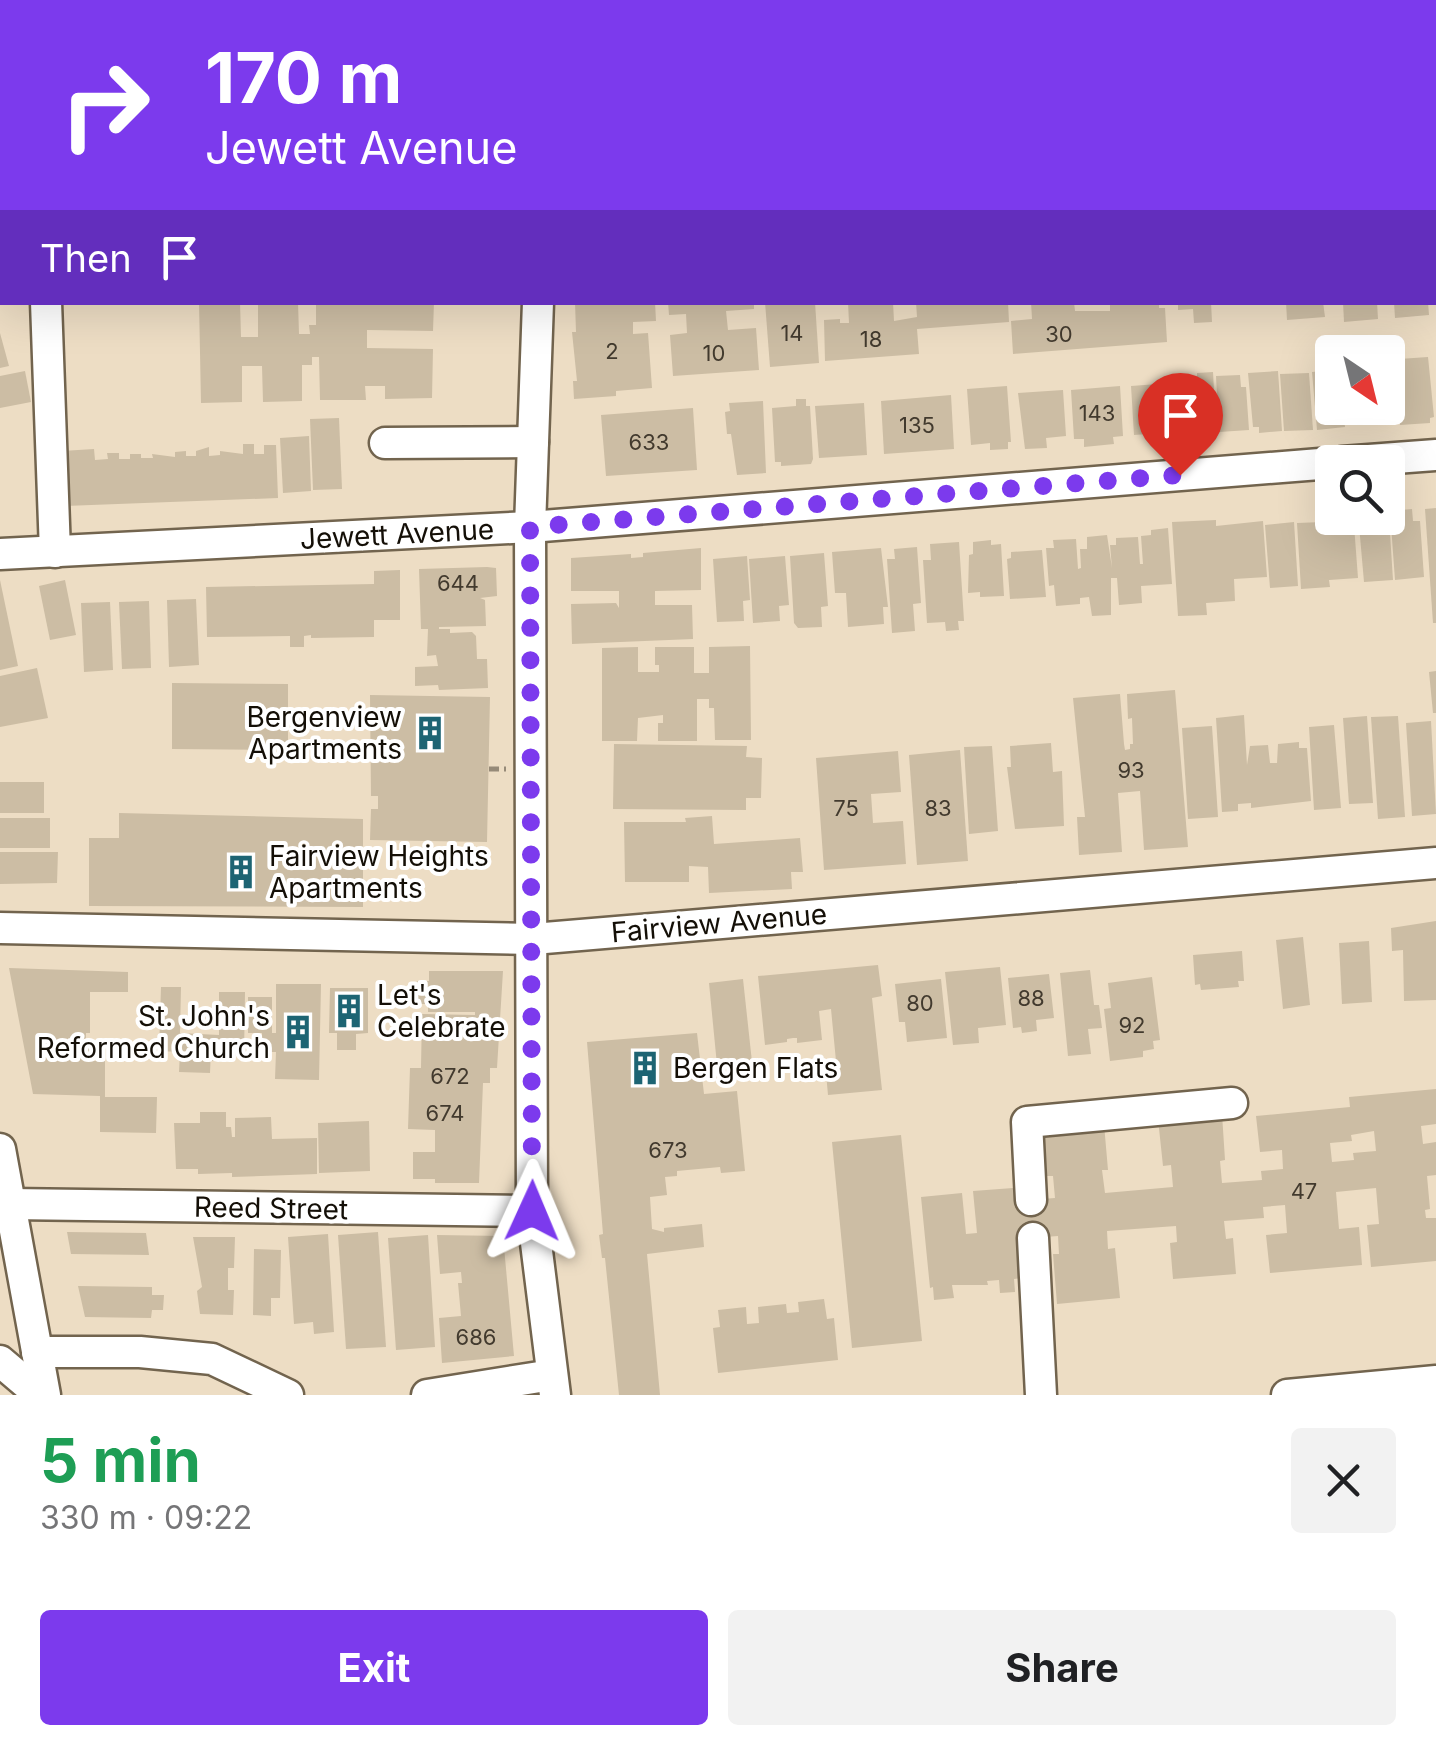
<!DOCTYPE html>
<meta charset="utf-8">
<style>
body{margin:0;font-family:Inter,sans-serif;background:#f2f2f2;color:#202124;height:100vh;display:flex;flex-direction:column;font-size:38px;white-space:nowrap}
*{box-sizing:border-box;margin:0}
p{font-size:32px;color:#757577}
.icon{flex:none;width:55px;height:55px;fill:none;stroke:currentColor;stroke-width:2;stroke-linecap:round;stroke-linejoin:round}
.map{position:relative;height:1395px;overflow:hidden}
.sheet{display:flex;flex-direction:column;background:#fff;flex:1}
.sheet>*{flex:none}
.banner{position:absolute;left:0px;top:0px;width:1438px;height:305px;box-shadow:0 10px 40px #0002;background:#7c3aed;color:#fff;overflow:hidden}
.needle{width:65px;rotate:145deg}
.buttons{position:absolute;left:1315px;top:335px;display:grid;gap:20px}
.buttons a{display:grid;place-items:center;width:90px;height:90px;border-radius:10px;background:#fff;box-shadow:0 10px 40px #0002;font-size:50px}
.pin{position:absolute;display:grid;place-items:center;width:85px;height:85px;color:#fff;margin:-102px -42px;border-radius:50% 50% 50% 0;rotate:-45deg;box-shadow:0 0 10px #0007}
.pin .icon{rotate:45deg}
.me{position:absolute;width:110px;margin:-55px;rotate:1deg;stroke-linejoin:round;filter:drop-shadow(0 0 8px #0008)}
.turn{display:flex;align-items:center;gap:35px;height:210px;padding:0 40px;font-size:45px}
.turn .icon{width:130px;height:130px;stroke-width:2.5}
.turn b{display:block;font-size:70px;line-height:85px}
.then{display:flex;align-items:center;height:95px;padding:0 40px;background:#0003;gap:20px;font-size:38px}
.round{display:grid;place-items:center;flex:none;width:105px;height:105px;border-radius:10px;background:#f2f2f2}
.headline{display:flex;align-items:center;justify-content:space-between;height:170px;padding:0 40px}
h1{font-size:60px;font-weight:700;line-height:75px;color:#1e9e55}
.action{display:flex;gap:20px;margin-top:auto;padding:20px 40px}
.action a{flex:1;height:115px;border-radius:10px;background:#7c3aed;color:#fff;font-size:40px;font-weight:700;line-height:115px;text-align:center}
.action a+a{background:#f2f2f2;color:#202124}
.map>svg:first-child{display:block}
</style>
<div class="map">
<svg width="1436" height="1395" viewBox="0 0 1436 1395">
<rect width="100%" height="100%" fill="#edddc4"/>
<!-- building -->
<g fill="#ccbda4" fill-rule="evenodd">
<path d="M199 302H240L241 337H258V302H298L299 334H310L309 325H316V302H434L433 331 367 330V348L433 349 432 398 385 399V386H365L366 400H320L319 357H312V365H302V401L263 402 262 366H242V402L201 403Z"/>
<path d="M575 302H655L656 321 633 322V334L648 333 652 388 616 391V396L574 399 573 381H577L572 332H576Z"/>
<path d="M668 302H754V309L726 311 728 330 756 328 759 370 673 376 670 335 687 333 686 314 669 315Z"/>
<path d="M765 302H815L819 363 770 367Z"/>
<path d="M848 302H893L894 321 917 317 916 302H1008L1009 322 917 329 919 354 825 361 824 320 840 319V323H849Z"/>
<path d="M1031 302H1074L1075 311H1110V302H1159V308H1165L1167 342 1013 354 1011 321 1032 319Z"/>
<path d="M1178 302H1211L1212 322 1194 323 1193 309 1178 310Z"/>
<path d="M1286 302H1323L1325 317 1287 320Z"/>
<path d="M1343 302H1377L1378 319 1344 322Z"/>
<path d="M1394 302H1428L1429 315 1395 318Z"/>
<path d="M0 333 9 366 0 368Z"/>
<path d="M1428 357 1434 417 1430 418V423L1400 425 1393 369H1400L1399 359Z"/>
<path d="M1332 370V408H1343L1345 427 1317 430 1312 372Z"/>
<path d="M25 371 31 402 0 408V376Z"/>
<path d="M1278 371 1282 431 1259 433V427H1253L1248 373Z"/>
<path d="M1213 372 1216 427 1193 428 1190 380H1197V373Z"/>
<path d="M1309 373 1313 430 1284 431 1280 374Z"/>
<path d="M1240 375 1241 387H1246L1249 430 1219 432 1216 376Z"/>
<path d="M1171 383 1175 432 1134 435 1131 386Z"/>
<path d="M1007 386 1011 442H1008V449L990 450V443L971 445 967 389Z"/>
<path d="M1120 386 1123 436 1113 437 1114 444 1084 447V439H1074L1071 390Z"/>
<path d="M1063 390 1066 436 1046 438 1047 448 1025 449 1018 393Z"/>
<path d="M951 395 954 449 884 454 881 401Z"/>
<path d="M796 399H806V406H810L813 459 811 464 781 466V462H775L772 408 796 406Z"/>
<path d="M763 401 766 473 737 475 731 434H727L725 412 730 411 729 403Z"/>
<path d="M864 403 867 455 819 458 815 406Z"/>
<path d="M693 408 697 470 606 476 601 415Z"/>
<path d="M1348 408H1387L1388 420 1349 423Z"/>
<path d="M339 418 342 489 313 490 310 419Z"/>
<path d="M309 436 311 491 283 493 280 438Z"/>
<path d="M243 444H254V454H264V445H276L278 498 65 506 62 451 94 449 95 460 108 459 107 453H119V459H130V454H141V458H153L152 454 175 457V452L186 451V456H196V451L209 447V456L220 455V451L243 454Z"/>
<path d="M1436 508V623H1433L1425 509Z"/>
<path d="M1412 509 1413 521H1420L1424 577 1395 580 1390 511Z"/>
<path d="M1364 518H1389L1393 580 1364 582 1359 525H1365Z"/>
<path d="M1216 520V526L1263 521 1267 577 1234 579 1235 601 1206 603 1207 615 1178 616 1172 522Z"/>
<path d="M1348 521 1349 526 1354 525 1358 578 1329 580 1330 587 1301 589 1297 523Z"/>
<path d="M1294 522 1298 586 1270 588 1265 525Z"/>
<path d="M1168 528 1172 584 1141 586 1142 603 1119 605 1117 578H1111V615L1092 616 1089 597 1080 598V604L1056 606 1054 585 1049 586 1046 548H1054L1053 540 1076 539 1078 569 1081 568 1080 549H1087V537L1107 535 1112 568 1110 545H1116V538L1138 537 1140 564H1143L1141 536 1151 535V530Z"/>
<path d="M991 540V545L1001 544 1004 596 980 597V592L968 593 969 555 973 554V542Z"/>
<path d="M959 542 964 621H958L959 630 946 631 945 622 927 623 923 560H931L930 544Z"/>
<path d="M917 547 921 603 913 604 915 631 892 633 887 559H895L894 549Z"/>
<path d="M701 548V590L655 591V605H692L693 639 572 644 571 604 616 603 619 608V591H571V558L631 554V558L643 557V553Z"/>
<path d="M881 548 888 607H883L884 624 848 627 846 593H835L832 552Z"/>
<path d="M1042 550 1046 597 1010 599 1007 559 1011 558V552Z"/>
<path d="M824 553 828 606 821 607 822 627 798 628 794 623 790 556Z"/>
<path d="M747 556 750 600 743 601 744 621 717 622 713 559Z"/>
<path d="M785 556 789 605 779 606 780 621 753 623 749 559Z"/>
<path d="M487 567 496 568 497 596 480 598 485 600 486 626 439 627V629H450V633L472 632 476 636 477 659H487L488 688 439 690 438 685 415 686V667L438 666 436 655 427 656 428 629H421L419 569Z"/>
<path d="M400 570V620H374V637L311 638V635L304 636V647H290V636L207 637 206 587 374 584V571Z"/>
<path d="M0 580 18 666 0 670Z"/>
<path d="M65 580 76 635 50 640 39 586Z"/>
<path d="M196 599 199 665 169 667 167 600Z"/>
<path d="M149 601 151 668 122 669 119 602Z"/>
<path d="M110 602 113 670 84 672 81 603Z"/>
<path d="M750 646 751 740H715L714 708H709V699H697V741H658V723H663V715L638 718 637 741H602V648L638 647V672H659V665H655V647H694V673H709V647Z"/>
<path d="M37 668 48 718 0 727V676Z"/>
<path d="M1436 671V713H1433L1429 672Z"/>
<path d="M172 683 288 684V750L172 749Z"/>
<path d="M1175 690 1188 847 1144 850 1140 791 1118 793 1122 852 1079 855 1077 817H1085L1073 698 1120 694 1124 744 1125 750 1130 749V744H1133L1132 718 1128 719 1127 694Z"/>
<path d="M370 695 490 697 487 842 370 840 371 809H378V796H371Z"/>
<path d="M1244 715 1247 765 1250 746 1268 745 1270 763H1277L1278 744 1299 742V748H1307L1311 801 1251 808V803L1238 804V811L1222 812 1216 718Z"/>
<path d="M1367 716 1373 803 1349 804 1343 718Z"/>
<path d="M1398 716 1405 817 1378 819 1371 717Z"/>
<path d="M1431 721 1436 814 1412 816 1406 723Z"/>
<path d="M1334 725 1341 808 1314 810 1309 727Z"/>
<path d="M1212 726 1218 817 1188 819 1182 728Z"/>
<path d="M1051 743 1053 772 1062 771 1064 826 1015 829 1007 767H1011L1010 746Z"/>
<path d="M614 744 747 746 746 757 762 758 761 798H746V810L613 809Z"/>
<path d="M992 746 998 831 969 834 964 747Z"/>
<path d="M960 750 968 861 917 865 909 755Z"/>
<path d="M898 751 901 792 871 794 873 823 903 821 906 864 824 870 816 758Z"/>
<rect x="0" y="782" width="44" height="31"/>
<path d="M119 813 363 819V907L89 906V838H119Z"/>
<path d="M712 816 714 844 800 838 803 872H791L792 889 709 893 708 867 689 866V882H625L624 822H686L685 818Z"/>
<rect x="0" y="818" width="50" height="30"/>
<path d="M0 852H58L57 883 0 884Z"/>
<path d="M1436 921V1000L1404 1001 1403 950 1392 951 1391 928Z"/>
<path d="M1303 937 1310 1005 1283 1009 1276 940Z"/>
<path d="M1369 941 1372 1002 1342 1004 1339 943Z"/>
<path d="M1242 951 1244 981H1238L1239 987 1201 990 1200 984 1195 985 1193 955Z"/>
<path d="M878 965 882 996 872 998 882 1090 828 1095 825 1062 836 1061 831 1009 819 1011 822 1040 797 1043V1038H793L787 1039V1042L765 1045 758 976Z"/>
<path d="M1000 967 1006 1025 978 1028 979 1043 953 1045 945 972Z"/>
<path d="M9 968 128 972V992H90V1033H86V1041H105V1054H86L85 1061H105V1097H157L156 1133 100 1132V1096L33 1094Z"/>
<path d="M1090 970 1094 1005H1099L1102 1028 1088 1029 1091 1054 1068 1056 1060 973Z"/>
<path d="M429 971H503L497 1068H490V1083H483L479 1183H435V1179H413V1152H435V1130L408 1129 410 1068H421L422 1014 475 1015V1012H428V1004H416L417 981H429Z"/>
<path d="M1049 974 1054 1018 1036 1020 1037 1031 1022 1033 1021 1027 1013 1028 1008 978Z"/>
<path d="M1152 977 1160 1040 1153 1041 1154 1049 1143 1051V1057L1110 1061 1104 1009 1111 1008 1108 983Z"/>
<path d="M743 979 752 1062 717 1065 709 983Z"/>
<path d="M941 979 947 1038 907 1042 905 1022H899L895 984Z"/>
<path d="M276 984H321L319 1080 275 1079 276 1052H262V1033H248V997H272V1033H276Z"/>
<path d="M161 987H181L180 1033 219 1035V992H245L244 1056 226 1055V1061H212L211 1049 210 1073 179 1072 180 1052 159 1051Z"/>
<path d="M330 988H368V1033L356 1034V1050H337V1033H329Z"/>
<path d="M697 1033 704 1094 737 1091 745 1171 721 1173 720 1167 677 1171V1176L665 1177 667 1195 650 1197 652 1229 664 1232V1228L702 1224 704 1247 647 1254 660 1395H619L605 1258H602L599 1235 603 1234 587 1042Z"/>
<path d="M1436 1089V1124L1421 1126 1423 1144 1436 1142V1175L1427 1176 1430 1209 1425 1210 1426 1218H1436V1261L1371 1267 1367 1225 1379 1224 1376 1188 1336 1192 1339 1229 1359 1227 1362 1265 1270 1273 1266 1235 1287 1233 1285 1205 1263 1207 1264 1218 1224 1221 1226 1239 1233 1238 1236 1274 1173 1279 1170 1243 1177 1242 1176 1226 1107 1231 1108 1249 1115 1248 1120 1298 1057 1304 1053 1254H1059L1058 1236 1019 1239 1023 1278 1014 1279 1015 1292 1000 1293 999 1280 987 1281 988 1285H952L954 1298 934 1300 933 1287 930 1288 921 1197 962 1193 966 1234 977 1233 973 1191 1013 1188 1015 1201 1055 1198 1053 1176H1047L1043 1129 1104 1124 1108 1170H1102L1105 1193 1173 1187 1171 1165 1163 1166 1158 1119 1222 1114 1225 1160 1220 1161 1222 1183 1262 1180 1261 1171 1283 1169 1282 1150 1260 1152 1256 1116 1350 1107 1349 1097ZM1374 1131 1376 1151 1353 1153 1354 1160 1332 1162 1330 1143 1352 1141 1351 1135Z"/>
<path d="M200 1112H226V1127H231L232 1137H235V1118L271 1117 272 1139 317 1138V1174L232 1177V1173L198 1174V1169H176L174 1123H200Z"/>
<path d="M369 1121 370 1171 319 1173 318 1123Z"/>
<path d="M901 1135 922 1341 852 1348 832 1142Z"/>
<path d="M67 1232 146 1233 149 1255 71 1254Z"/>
<path d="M378 1232 386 1347 346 1349 338 1235Z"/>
<path d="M328 1234 334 1332 314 1334 313 1322 294 1324 288 1237Z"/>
<path d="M428 1235 435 1347 396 1350 388 1238Z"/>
<path d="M437 1235 503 1236 514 1356 442 1363 439 1318 461 1316 458 1283H462L461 1272 440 1274Z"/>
<path d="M193 1237H235L234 1268H228V1290H234L233 1315 200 1314 197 1291 202 1287Z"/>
<path d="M254 1249 281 1250 280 1298H271V1316L253 1315Z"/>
<path d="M78 1286 152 1287V1295H164L163 1310H152L151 1318 85 1317Z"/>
<path d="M824 1299 827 1319 834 1318 838 1360 718 1373 713 1328 720 1327 718 1310 746 1307 747 1324 759 1323 758 1307 786 1304 787 1313 799 1312 798 1302Z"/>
</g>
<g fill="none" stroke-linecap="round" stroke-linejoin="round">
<!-- minor casing -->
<g stroke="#72644e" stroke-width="35">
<g id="minor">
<path d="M201 0V2"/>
<path d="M540 0V2"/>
<path d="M1435 173H1436"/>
<path d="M0 189 2 188"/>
<path d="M46 302 55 552"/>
<path d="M538 302 530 527 532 1211 555 1395"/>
<path d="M385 443 533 442"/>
<path d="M1342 462 1436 455"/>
<path d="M0 554 530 527 1332 463"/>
<path d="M0 928 533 939 1436 863"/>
<path d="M0 1149 45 1395"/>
<path d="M1031 1200 1027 1122 1232 1103"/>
<path d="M10 1204 532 1211"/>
<path d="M1033 1238 1041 1395"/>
<path d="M37 1352H140L212 1359 288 1395"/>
<path d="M0 1361 40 1395"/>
<path d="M427 1395 552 1375"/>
<path d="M1287 1395 1436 1381"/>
</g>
</g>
<!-- path -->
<path stroke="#968a78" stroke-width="5" stroke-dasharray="10 5" stroke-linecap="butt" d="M489 769H506"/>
<!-- minor -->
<use href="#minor" stroke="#fff" stroke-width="30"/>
</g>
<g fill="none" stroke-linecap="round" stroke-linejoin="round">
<!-- route -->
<path stroke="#7c3aed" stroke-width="18" stroke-dasharray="0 32.4" d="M532 1211 530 527 1180 475"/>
</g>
<!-- icons -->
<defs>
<g id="building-bare" transform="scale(2.7)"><path d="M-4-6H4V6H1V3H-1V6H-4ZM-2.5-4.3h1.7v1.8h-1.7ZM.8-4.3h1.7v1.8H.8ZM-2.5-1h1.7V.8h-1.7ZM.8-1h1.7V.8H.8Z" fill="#1d6473" stroke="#fff" stroke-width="2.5" paint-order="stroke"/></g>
</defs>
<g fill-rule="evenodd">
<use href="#building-bare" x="430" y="733"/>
<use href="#building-bare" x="241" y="872"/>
<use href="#building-bare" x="349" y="1011"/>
<use href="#building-bare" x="298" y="1032"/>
<use href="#building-bare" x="645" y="1068"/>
</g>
<g text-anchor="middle" stroke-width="8" stroke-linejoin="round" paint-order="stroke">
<!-- number labels -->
<g font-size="22" fill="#423a2e">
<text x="792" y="341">14</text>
<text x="1059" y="342">30</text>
<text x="871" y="347">18</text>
<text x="612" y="359">2</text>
<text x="714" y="361">10</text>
<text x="1097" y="421">143</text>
<text x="917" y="433">135</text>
<text x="649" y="450">633</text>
<text x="458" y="591">644</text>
<text x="1131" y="778">93</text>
<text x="846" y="816">75</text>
<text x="938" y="816">83</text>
<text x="1031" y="1006">88</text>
<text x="920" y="1011">80</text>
<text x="1132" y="1033">92</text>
<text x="450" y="1084">672</text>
<text x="445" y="1121">674</text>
<text x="668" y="1158">673</text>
<text x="1304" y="1199">47</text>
<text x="476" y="1345">686</text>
</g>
<!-- street labels -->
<g font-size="28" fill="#140f07" stroke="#fff">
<text transform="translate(397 534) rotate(-3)" y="10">Jewett Avenue</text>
<text transform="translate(719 923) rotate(-5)" y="10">Fairview Avenue</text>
<text transform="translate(271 1208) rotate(1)" y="10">Reed Street</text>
</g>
<!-- poi labels -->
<g font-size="28" fill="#140f07" stroke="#fff" text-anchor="start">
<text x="402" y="727" text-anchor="end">Bergenview<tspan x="402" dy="32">Apartments</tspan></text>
<text x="269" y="866">Fairview Heights<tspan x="269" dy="32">Apartments</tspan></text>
<text x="377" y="1005">Let's<tspan x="377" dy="32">Celebrate</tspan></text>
<text x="270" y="1026" text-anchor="end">St. John's<tspan x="270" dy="32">Reformed Church</tspan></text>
<text x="673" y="1078">Bergen Flats</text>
</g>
</g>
</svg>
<div class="buttons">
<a><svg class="needle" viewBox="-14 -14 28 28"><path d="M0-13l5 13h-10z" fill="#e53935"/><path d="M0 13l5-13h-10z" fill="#757577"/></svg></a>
<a><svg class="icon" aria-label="search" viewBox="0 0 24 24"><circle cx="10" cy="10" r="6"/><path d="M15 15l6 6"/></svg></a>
</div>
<div class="pin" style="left:1180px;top:475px;background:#d93025"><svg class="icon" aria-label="arrive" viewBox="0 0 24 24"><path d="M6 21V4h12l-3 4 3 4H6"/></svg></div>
<svg class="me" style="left:532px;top:1211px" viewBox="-20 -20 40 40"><path d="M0-17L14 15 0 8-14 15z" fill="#7c3aed" stroke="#fff" stroke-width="4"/></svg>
<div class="banner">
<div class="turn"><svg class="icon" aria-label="right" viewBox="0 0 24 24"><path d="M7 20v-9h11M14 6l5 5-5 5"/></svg><div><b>170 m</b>Jewett Avenue</div></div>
<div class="then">Then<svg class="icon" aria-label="arrive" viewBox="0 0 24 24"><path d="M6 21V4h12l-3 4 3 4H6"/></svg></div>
</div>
</div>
<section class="sheet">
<div class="headline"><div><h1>5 min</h1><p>330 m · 09:22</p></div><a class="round"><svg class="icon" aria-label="close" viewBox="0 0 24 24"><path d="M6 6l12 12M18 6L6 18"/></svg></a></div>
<div class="action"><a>Exit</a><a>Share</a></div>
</section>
